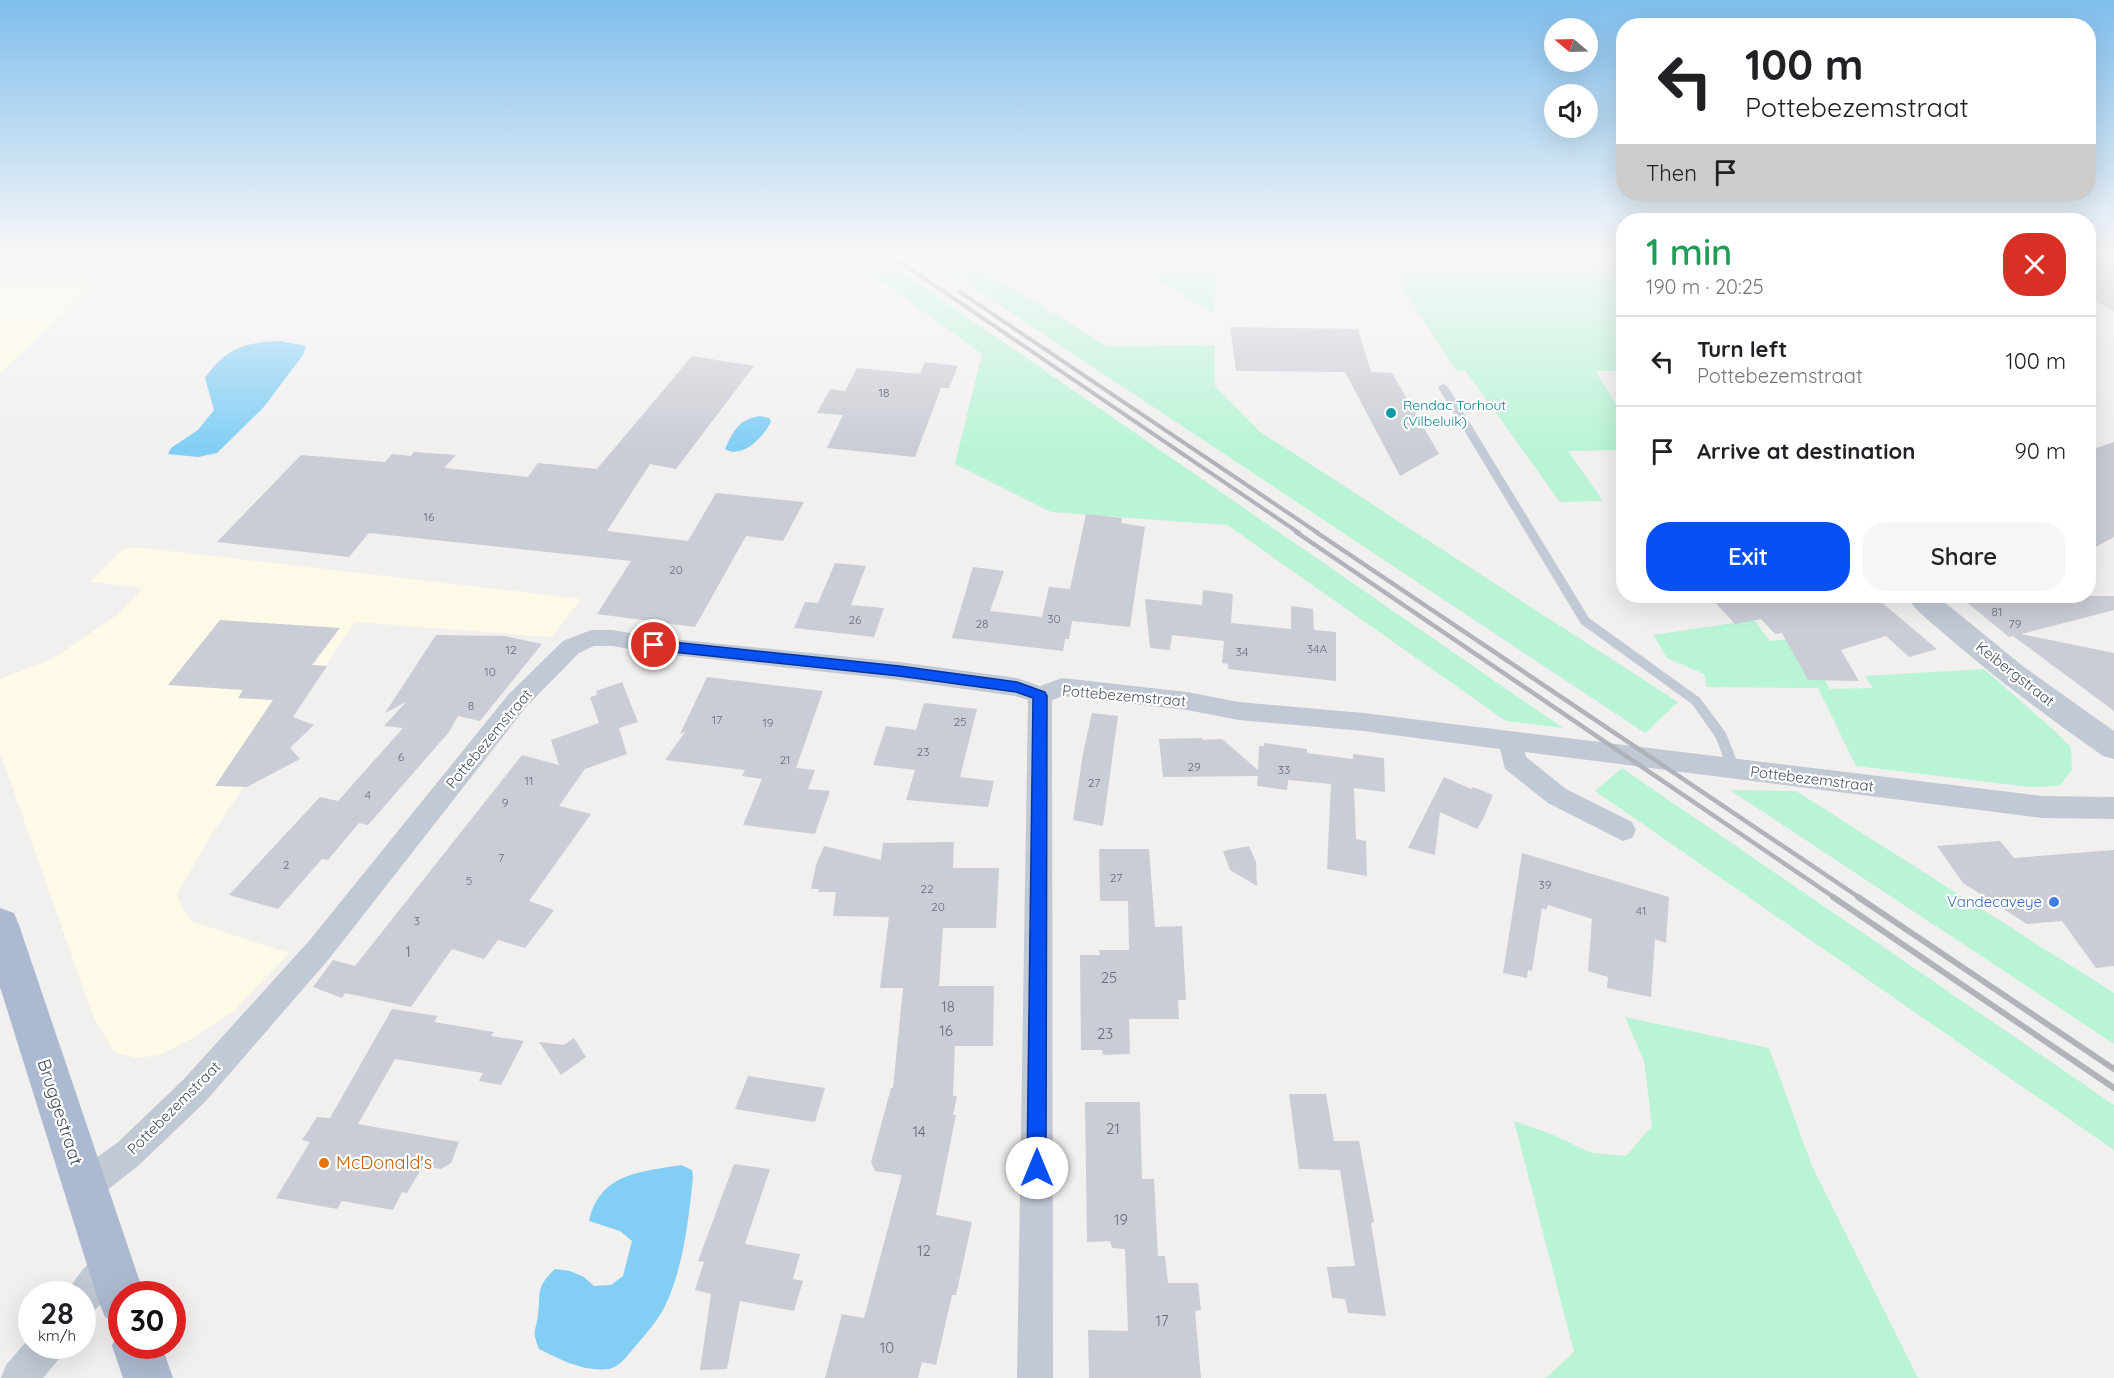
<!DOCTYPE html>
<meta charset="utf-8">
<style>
body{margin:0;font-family:Quicksand,sans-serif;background:#f6f6f6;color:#202124;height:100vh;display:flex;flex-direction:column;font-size:22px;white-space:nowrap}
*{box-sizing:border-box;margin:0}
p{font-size:20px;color:#757577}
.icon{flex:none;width:33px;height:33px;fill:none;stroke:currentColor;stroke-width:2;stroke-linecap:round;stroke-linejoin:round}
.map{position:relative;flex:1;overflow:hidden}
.drawer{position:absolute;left:1616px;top:213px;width:480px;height:390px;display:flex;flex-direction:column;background:#fff;border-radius:24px;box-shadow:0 6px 24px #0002}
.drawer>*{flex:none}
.banner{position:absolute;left:1616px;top:18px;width:480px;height:183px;border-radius:24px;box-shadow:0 6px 24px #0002;background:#fff;color:#202124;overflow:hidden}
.needle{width:39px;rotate:289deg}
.controls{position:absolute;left:1544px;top:18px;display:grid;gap:12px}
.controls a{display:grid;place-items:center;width:54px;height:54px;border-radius:50%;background:#fff;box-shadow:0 6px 24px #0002;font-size:30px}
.speed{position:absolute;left:18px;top:1281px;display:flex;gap:12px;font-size:30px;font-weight:700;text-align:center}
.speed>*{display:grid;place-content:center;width:78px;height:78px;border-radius:50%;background:#fff;box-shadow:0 6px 24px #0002;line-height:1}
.speed small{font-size:15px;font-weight:400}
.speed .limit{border:9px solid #d22;background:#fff;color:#111}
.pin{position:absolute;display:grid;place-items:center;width:51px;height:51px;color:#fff;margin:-26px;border:3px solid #fff;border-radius:50%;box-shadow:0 2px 6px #0007}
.me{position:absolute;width:66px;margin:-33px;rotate:0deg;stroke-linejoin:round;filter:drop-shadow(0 0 4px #0008)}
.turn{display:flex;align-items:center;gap:21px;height:126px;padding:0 30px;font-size:27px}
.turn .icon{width:78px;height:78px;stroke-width:2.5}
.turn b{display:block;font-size:42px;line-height:51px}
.then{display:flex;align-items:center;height:57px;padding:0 30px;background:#0003;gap:12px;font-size:22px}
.round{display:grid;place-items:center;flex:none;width:63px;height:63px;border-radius:24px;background:#f6f6f6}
.head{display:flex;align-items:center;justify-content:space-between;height:102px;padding:0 30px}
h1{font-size:36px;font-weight:600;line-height:45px;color:#1e9e55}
.cta{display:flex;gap:12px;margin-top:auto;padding:12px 30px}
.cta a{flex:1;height:69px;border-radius:24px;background:#0750f4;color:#fff;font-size:24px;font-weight:600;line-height:69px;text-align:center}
.cta a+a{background:#f6f6f6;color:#202124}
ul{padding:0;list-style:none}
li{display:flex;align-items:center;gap:18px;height:90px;padding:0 30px;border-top:2px solid #e0e0e0}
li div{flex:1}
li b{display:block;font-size:22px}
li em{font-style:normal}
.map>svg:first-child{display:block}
</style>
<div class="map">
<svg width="2114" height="1378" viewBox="0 0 2114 1378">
<rect width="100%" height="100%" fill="#f2efef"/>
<!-- commercial -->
<g fill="#fefae7">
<path d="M93 255H124L0 374V280Z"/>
<path d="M135 547 581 599 552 637 355 622 210 837 177 894 183 909 193 922 289 953 234 1011 191 1039 160 1055 136 1058 114 1052 93 1016 0 752V679L52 659 117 615 143 588 90 582 123 549Z"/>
</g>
<!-- green -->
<g fill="#b9f4d7">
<path d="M845 255H877L1563 728 1506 721 1227 525 1051 512 955 464 982 354Z"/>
<path d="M924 255H958L1107 346 1214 345 1215 386 1259 431 1678 702 1645 733Z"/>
<path d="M1114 255H1221L1213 313Z"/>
<path d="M1373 255H1550L1565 267 1618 263 1623 269V324H1621L1623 327V371H1595L1623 415V450L1568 451 1603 501 1560 502 1465 370 1456 371 1383 256Z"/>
<path d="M1754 620 1770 641 1798 638 1830 689 1873 688 1865 676 1984 669 2056 732 2071 748 2072 770 2059 786 2029 787 1856 766 1818 688 1707 687 1704 674 1667 658 1653 635Z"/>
<path d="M1622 768 2114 1105V1150L1595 791Z"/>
<path d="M1730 790 1796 791 2114 993V1044Z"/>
<path d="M1625 1017 1769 1048 1812 1166 1918 1378H1546L1574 1352 1514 1121 1551 1134 1592 1153 1626 1156 1652 1126 1644 1061Z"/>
</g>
<!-- water -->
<g fill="#82cef5">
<path d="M280 341 306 346 303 355 263 408 217 453 198 457 168 454 171 448 198 430 214 410 205 378C227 348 243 343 280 341Z"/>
<path d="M760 416 769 418 771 421C765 436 742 460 725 449 733 431 739 419 760 416Z"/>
<path d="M681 1165 692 1170 693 1178C688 1222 684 1267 664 1308 656 1323 644 1336 633 1349 627 1356 619 1367 609 1369 584 1372 561 1360 539 1349 532 1330 535 1334 538 1316 541 1292 535 1288 555 1269L570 1271 584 1277 594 1286 611 1285 623 1276 632 1241 620 1231 589 1221C600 1173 640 1172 681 1165Z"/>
</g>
<!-- building -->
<g fill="#cacdd5">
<path d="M2088 255H2114V312L2088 296Z"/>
<path d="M1230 327 1358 329 1371 372 1392 373 1439 454 1400 476 1345 372 1236 371Z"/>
<path d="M692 356 754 366 676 469 650 464 607 531 688 541 716 493 804 502 783 541 746 536 695 627 597 614 631 561 369 533 349 557 217 542 301 455 385 462 392 454 411 456 414 452 456 455 444 468 528 477 538 463 597 469Z"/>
<path d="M925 362 958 366 949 388H941L915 457 827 448 843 415 817 413 830 389 845 391 857 368 920 374Z"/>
<path d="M2114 442V537L2088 551V451Z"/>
<path d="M1086 514 1122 518 1121 523 1145 527 1130 627 1072 621 1069 639H1065L1063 651 952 638 973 567 1004 571 990 611 1042 617 1049 587 1070 589Z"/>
<path d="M835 563 866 566 851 605 884 608 874 637 794 628 805 602 818 603Z"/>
<path d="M1203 590 1233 594 1231 623 1291 629V606L1313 609 1314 630 1336 632V681L1228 669V664L1222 663 1224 641 1172 635 1170 650 1150 648 1145 599 1202 605Z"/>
<path d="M1709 596H1874L1937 649 1909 657 1886 636 1841 650 1859 681 1808 680 1782 633 1775 634 1761 619 1735 624Z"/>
<path d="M1959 596H2114V610L2021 634 2114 653V711L2013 636 2009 637Z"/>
<path d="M220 620 340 628 312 665 327 666 293 717 314 725 290 748 300 759 247 787 215 786 273 700 238 698 243 690 168 685Z"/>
<path d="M436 635 505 636 542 644 480 721 458 716 449 732 368 825 359 823 328 860 322 859 278 909 229 895 320 797 338 801 403 728 384 726 406 702 385 713Z"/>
<path d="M707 677 823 691 796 768 815 770 808 789 830 791 815 834 743 825 762 779 742 776 745 770 665 760 685 732 680 734Z"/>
<path d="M622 682 638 722 619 728 627 754 585 769 559 806 591 814 529 901 554 910 525 948 498 940 484 959 452 949 411 1007 345 993 342 998 313 987 333 960 355 966 522 755 559 765 551 740 599 723 590 697 597 695 596 691Z"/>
<path d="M924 703 977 709 960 777 994 781 988 807 906 800 915 770 873 765 886 726 916 730Z"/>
<path d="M1092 713 1118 716 1103 826 1073 820 1083 753Z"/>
<path d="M1203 738 1202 740 1222 739 1258 770 1259 746H1264V743L1307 749V753L1353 759V754L1384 758 1385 792 1354 788 1356 839 1366 841 1367 876 1327 869 1331 784 1288 780 1287 790 1257 786 1258 776 1163 777 1159 739Z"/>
<path d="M1444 777 1471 789 1473 787 1493 795 1483 819 1477 829 1440 812 1435 855 1408 848Z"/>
<path d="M2000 841 2014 858 2114 850V966L2096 968 2062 921 2027 924 1963 883 1937 846Z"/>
<path d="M954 842 953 868H999L996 928H943L939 986H994L993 1046H955L953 1096H957L953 1115H956L936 1215 972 1222 956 1295H952L936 1365 922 1362 918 1378H825L842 1314 864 1318 902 1175 875 1171 871 1162 891 1088H893L903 988H880L889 917 833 916 836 892H818L819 889H811L816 865 824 846 881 860 883 843Z"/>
<path d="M1249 846 1256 862 1257 886 1230 870 1223 851Z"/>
<path d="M1099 849H1149L1155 927 1182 926 1186 1000H1178L1179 1019H1129L1130 1054 1103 1055 1102 1050H1081L1080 955H1100L1099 950H1129L1128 901H1100Z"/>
<path d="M1522 853 1669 897 1666 943 1655 939 1651 997 1607 988 1608 977 1588 971 1592 919 1548 905 1546 910 1542 908 1532 971 1528 970 1527 978 1503 973Z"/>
<path d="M392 1009 438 1016 434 1022 494 1032 491 1036 524 1041 501 1085 479 1081 483 1073 395 1059 358 1124 459 1142 451 1163 441 1169 423 1166 407 1193 402 1192 393 1210 342 1201 337 1209 276 1198 310 1142 302 1140 317 1117 330 1118Z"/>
<path d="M574 1038 586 1057 561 1075 539 1042 564 1045Z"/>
<path d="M748 1076 825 1088 815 1122 735 1109Z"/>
<path d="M1289 1094H1326L1334 1141H1359L1374 1222 1371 1223 1386 1316 1348 1313 1345 1299 1332 1298 1327 1267 1355 1266 1340 1170 1299 1169Z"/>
<path d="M1085 1102H1140L1142 1179H1154L1158 1256H1165L1168 1283H1198L1201 1310 1195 1311 1201 1378H1089L1088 1330 1128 1331 1125 1249 1112 1248 1110 1241 1087 1242Z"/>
<path d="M734 1164 770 1169 745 1244 800 1254 793 1279 803 1281 794 1311 740 1301 727 1369 700 1370 711 1294 695 1290 704 1262 698 1261Z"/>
</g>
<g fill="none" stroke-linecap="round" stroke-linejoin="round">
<!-- service -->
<path fill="#c1c9d5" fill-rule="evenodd" d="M1443 384 1448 387 1589 618 1700 698 1726 733 1740 769 1739 773H1729L1716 738 1692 704 1581 624 1438 387Z"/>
<!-- minor -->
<g fill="#c1c9d5" fill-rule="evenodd">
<path d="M591 630H612L654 637 899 662 1017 678 1040 686 1062 678 1187 692 1239 702 1363 713 2042 796 2114 797V819L2042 818 1525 752 1526 757 1566 789 1632 822 1636 830 1632 838 1623 841 1548 803 1505 769 1500 749 1363 731 1239 720 1187 710 1063 696 1052 700 1053 1378H1017L1028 700 1015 696 899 680 654 653 612 646H594L579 653 526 707 329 959 205 1102 139 1165 96 1199 84 1204 72 1199 67 1187 72 1175 117 1143 183 1080 309 941 508 695 563 641Z"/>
<path d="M110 1249 122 1254 127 1266C119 1286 102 1309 82 1317V1294H67C74 1277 93 1256 110 1249Z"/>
<path d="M32 1335V1346H64L59 1359 43 1378H1L6 1365Z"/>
</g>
<!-- tertiary -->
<path fill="#c1c9d5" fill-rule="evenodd" d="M1906 596H1937L2024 667 2114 731V759L2103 756C2050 719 1998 680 1949 638 1935 625 1916 612 1906 596Z"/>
<!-- primary -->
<g fill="#acbad1" fill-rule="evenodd">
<path d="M0 908 14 913 19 925 144 1294H122V1324L105 1317 98 1300 0 987Z"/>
<path d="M119 1328H122V1346H162L173 1378H123L112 1346Z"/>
</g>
<!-- rail-far2 -->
<g stroke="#b0b3ba" stroke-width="4">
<path d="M890 255 1299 533"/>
<path d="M960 292 1318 533"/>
</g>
<!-- rail-far1 -->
<g stroke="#b0b3ba" stroke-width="4.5">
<path d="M1296 532 1835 898"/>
<path d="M1316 532 1860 898"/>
</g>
<!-- rail -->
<g stroke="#b0b3ba" stroke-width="6">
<path d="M1833 897 2114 1088"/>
<path d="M1858 897 2114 1069"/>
</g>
</g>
<!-- sky -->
<linearGradient id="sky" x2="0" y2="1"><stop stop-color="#7fbeed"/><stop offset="0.57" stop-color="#f9f8f8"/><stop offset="1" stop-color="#f9f8f8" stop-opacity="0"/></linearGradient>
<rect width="2114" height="448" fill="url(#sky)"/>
<!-- route -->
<path fill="#0750f4" stroke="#05349f" stroke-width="1.5" d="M654 640 899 666 1017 682 1045 692 1047 696 1046 1168 1043 1175 1037 1178 1030 1175 1027 1168 1033 698 1016 692 899 676 654 650 648 645Z"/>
<!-- markers -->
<circle fill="#0f9aa8" stroke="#fff" stroke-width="2" cx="1391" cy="413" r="6"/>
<circle fill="#3f7fe0" stroke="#fff" stroke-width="2" cx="2054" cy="902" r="6"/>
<circle fill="#e8710a" stroke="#fff" stroke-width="2" cx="324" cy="1163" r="6"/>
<g text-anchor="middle" stroke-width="4.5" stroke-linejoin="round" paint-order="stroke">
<!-- number labels -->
<g font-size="12" fill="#666e7c">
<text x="884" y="397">18</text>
<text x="429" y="521">16</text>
<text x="676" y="574">20</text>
<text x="1997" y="616">81</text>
<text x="1054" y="623">30</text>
<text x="855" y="624">26</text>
<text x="982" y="628">28</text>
<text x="2015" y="628">79</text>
<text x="1317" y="653">34A</text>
<text x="511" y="654">12</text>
<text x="1242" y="656">34</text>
<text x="490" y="676">10</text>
<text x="471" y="710">8</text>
<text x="717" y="724">17</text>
<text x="960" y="726">25</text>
<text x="768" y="727">19</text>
<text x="923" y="756">23</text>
<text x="401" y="761">6</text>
<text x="785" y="764">21</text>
<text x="1194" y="771">29</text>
<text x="1284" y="774">33</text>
<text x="529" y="785">11</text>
<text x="1094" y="787">27</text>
<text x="368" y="799">4</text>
<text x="505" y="807">9</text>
<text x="501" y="862">7</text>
<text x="286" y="869">2</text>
<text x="1116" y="882">27</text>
<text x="469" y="885">5</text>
<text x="1545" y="889">39</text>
<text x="927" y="893">22</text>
<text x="938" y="911">20</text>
<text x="1641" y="915">41</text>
<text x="417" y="925">3</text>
</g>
<!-- far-culture labels -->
<g font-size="14" fill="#0d838f" stroke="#fff" text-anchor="start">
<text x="1403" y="410">Rendac Torhout<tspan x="1403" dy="16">(Vilbeluik)</tspan></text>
</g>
<!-- street labels -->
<g font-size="15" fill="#454f5e" stroke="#fff">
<text transform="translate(2015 674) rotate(38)" y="5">Keibergstraat</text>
<text transform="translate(1124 696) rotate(5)" y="5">Pottebezemstraat</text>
<text transform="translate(489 739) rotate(-50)" y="5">Pottebezemstraat</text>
<text transform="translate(1812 779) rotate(7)" y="5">Pottebezemstraat</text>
<text transform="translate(174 1108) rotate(-45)" y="5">Pottebezemstraat</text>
</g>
<!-- shop labels -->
<g font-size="15" fill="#366cbe" stroke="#fff" text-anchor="end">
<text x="2042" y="907">Vandecaveye</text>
</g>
<!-- near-number labels -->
<g font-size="15" fill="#666e7c">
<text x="408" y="957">1</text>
<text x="1109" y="983">25</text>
<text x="948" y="1012">18</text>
<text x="946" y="1036">16</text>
<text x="1105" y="1039">23</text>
<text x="1113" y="1134">21</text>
<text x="919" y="1137">14</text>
<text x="1121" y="1225">19</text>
<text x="924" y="1256">12</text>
<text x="1162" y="1326">17</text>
<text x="887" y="1353">10</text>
</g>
<!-- near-street labels -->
<g font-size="18" fill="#454f5e" stroke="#fff">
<text transform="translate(60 1112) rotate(72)" y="6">Bruggestraat</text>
</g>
<!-- near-food labels -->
<g font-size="18" fill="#c56008" stroke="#fff" text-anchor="start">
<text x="336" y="1169">McDonald's</text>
</g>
</g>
</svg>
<div class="controls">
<a><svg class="needle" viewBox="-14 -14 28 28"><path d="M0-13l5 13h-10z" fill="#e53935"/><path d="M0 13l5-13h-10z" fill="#757577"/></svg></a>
<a><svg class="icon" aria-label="sound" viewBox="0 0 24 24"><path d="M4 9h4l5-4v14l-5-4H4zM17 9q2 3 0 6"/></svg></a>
</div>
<div class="speed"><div>28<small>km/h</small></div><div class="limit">30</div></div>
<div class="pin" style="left:654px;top:645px;background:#d93025"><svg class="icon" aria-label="arrive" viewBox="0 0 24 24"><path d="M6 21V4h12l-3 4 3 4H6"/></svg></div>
<svg class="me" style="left:1037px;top:1168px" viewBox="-20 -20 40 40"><circle r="19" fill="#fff"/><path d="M0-13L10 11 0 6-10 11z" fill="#0750f4"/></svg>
<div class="banner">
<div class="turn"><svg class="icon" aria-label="left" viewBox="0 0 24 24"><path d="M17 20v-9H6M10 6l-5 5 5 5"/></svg><div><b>100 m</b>Pottebezemstraat</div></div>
<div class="then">Then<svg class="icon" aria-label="arrive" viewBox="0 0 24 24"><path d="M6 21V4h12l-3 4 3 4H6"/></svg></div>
</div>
<section class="drawer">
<div class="head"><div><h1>1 min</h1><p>190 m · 20:25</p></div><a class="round" style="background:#d93025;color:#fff"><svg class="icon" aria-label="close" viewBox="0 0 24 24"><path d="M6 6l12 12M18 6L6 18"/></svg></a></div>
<ul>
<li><svg class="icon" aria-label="left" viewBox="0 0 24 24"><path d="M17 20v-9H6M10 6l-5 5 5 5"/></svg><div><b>Turn left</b><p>Pottebezemstraat</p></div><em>100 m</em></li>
<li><svg class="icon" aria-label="arrive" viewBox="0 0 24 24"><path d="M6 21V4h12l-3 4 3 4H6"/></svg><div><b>Arrive at destination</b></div><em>90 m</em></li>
</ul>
<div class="cta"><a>Exit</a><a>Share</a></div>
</section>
</div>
